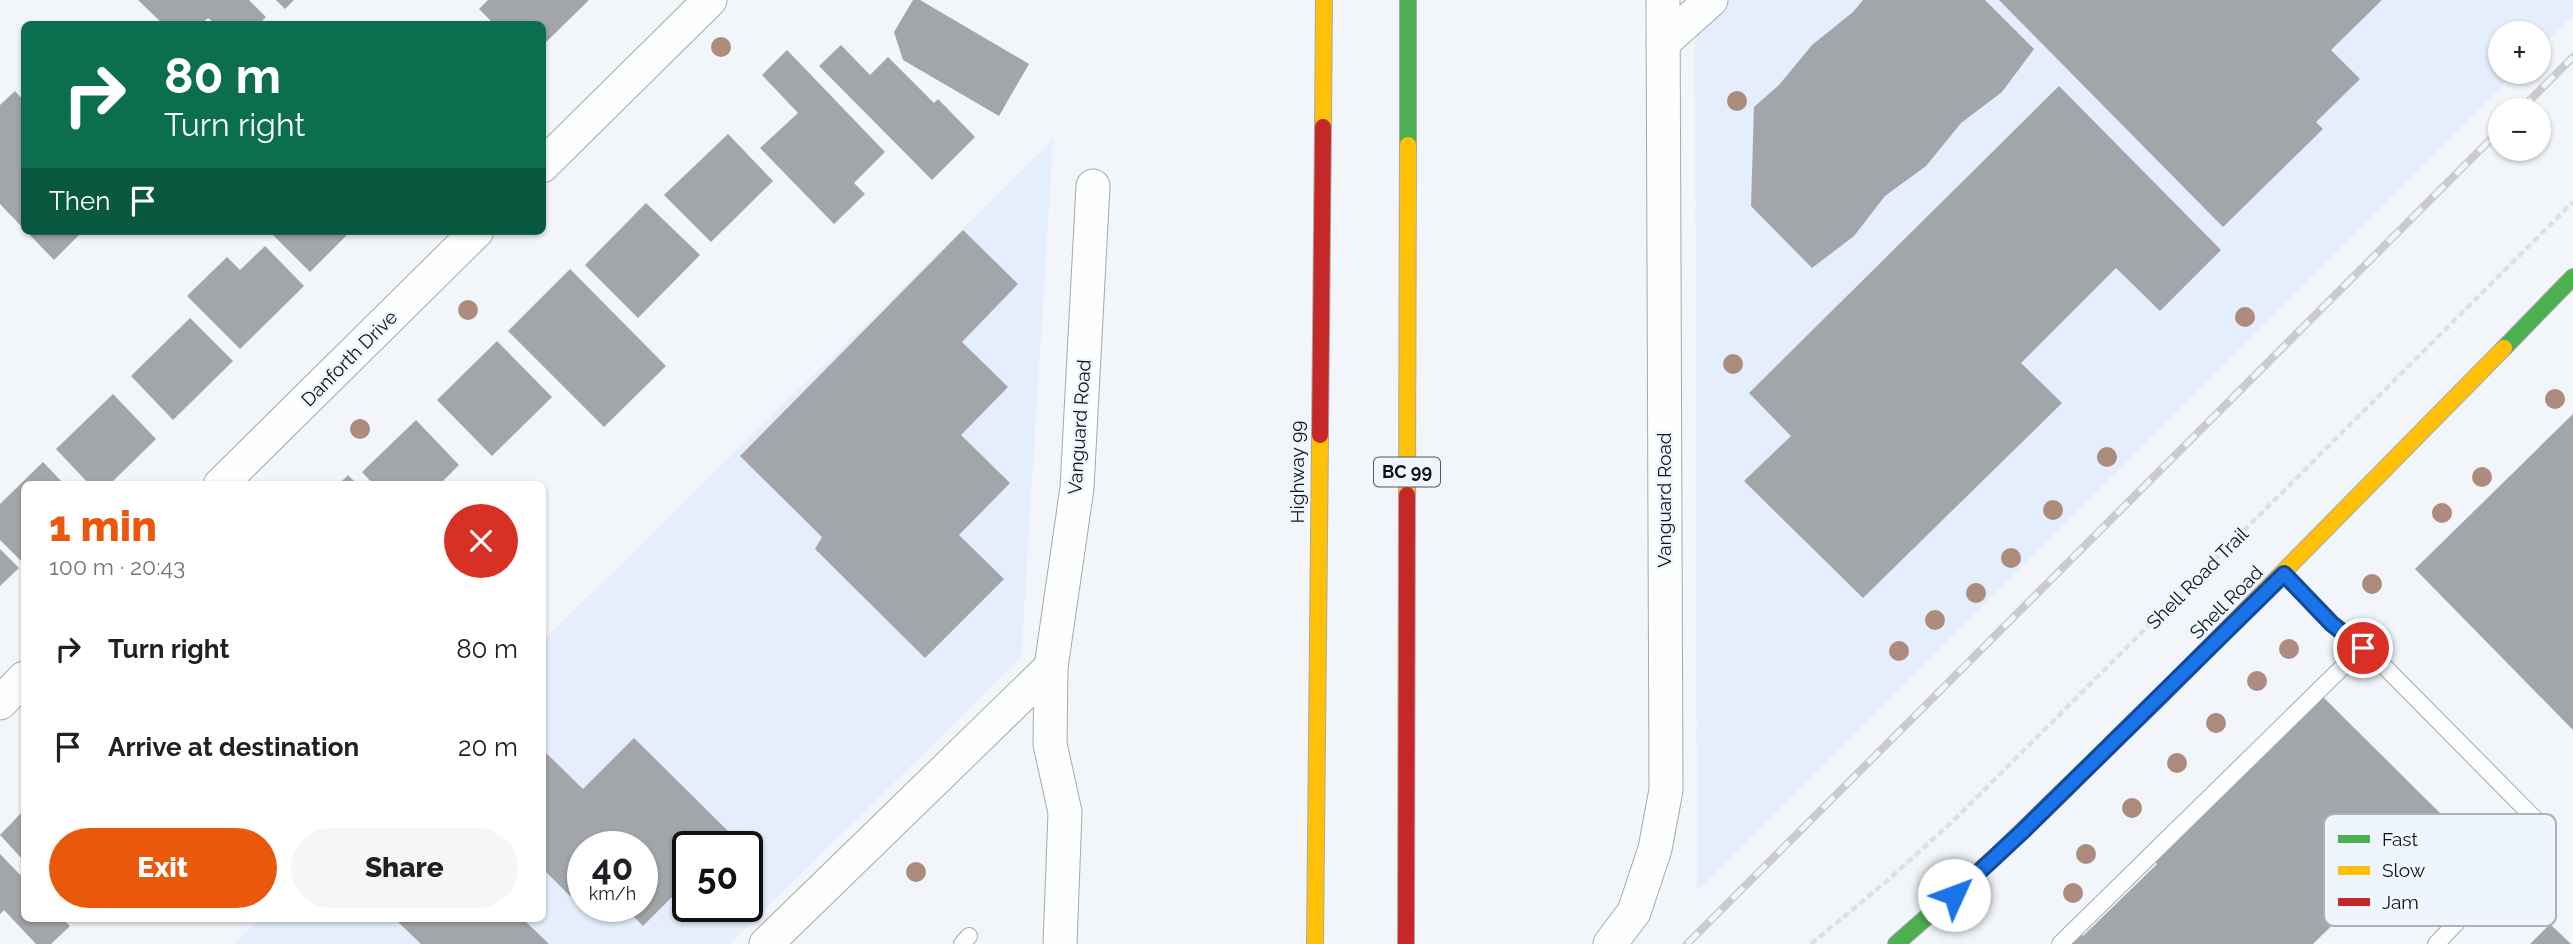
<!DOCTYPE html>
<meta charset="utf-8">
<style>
body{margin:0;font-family:Raleway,sans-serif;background:#f6f6f6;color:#202124;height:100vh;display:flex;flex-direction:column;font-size:26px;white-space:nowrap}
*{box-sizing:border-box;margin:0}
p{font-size:23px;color:#757577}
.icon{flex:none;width:38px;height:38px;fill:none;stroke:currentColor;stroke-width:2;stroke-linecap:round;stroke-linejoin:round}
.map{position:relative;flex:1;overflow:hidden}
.side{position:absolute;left:21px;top:481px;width:525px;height:441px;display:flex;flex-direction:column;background:#fff;border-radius:10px;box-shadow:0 2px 5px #0004}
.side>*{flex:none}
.banner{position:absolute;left:21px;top:21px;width:525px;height:214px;border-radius:10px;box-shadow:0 2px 5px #0004;background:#0b6e4f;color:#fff;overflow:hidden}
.buttons{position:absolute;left:2488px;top:21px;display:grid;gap:14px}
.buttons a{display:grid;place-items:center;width:63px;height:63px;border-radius:50%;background:#fff;box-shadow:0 2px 5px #0004;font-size:35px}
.speed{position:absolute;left:567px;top:831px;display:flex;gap:14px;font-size:35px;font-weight:700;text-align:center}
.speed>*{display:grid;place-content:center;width:91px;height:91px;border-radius:50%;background:#fff;box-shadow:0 2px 5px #0004;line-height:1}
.speed small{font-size:18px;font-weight:400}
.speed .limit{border:4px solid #111;border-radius:10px;background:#fff;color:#111}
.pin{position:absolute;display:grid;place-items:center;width:60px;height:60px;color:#fff;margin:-30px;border:4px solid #fff;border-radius:50%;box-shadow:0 2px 7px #0007}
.me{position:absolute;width:77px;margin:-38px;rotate:47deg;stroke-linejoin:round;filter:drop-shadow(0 0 5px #0008)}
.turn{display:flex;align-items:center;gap:24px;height:147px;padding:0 28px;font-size:32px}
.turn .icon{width:91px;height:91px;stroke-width:2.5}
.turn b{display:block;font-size:49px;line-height:60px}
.then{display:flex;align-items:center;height:66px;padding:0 28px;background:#0003;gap:14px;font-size:26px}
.round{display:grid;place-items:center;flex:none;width:74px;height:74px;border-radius:37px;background:#f6f6f6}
.headline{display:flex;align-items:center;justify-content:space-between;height:119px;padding:0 28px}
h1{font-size:42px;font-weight:800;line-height:52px;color:#ea580c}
.cta{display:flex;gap:14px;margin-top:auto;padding:14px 28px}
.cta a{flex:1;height:80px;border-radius:42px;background:#ea580c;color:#fff;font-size:28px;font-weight:800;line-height:80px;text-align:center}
.cta a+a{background:#f6f6f6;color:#202124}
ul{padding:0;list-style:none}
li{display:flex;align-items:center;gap:21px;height:98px;padding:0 28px}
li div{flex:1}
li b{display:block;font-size:26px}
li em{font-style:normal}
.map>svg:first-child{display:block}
</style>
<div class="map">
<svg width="2573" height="944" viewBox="0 0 2573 944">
<rect width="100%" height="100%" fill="#f2f5fa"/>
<!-- built -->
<g fill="#e4eefc" fill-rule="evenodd">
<path d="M1695 0H2573V15L2539 49V33H2501V72H2516L1697 891Z"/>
<path d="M1053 140 1021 658 729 944H234L259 919H542L543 641ZM583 847H642V906H583ZM688 847H747V906H688Z"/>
</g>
<!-- building -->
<g fill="#a2a5a9">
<path d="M138 0H249L266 17 259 24H216L208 18 201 24H163Z"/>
<path d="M276 0H294L285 9Z"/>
<path d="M488 0H589L542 46V24H494L479 9Z"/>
<path d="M913 0H920L1029 64 999 116 903 60 894 32Z"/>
<path d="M1863 0H1985L2034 49 2002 92 1961 123 1926 166 1885 196 1854 236 1812 268 1751 206 1754 107 1779 85 1812 45 1853 12Z"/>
<path d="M1999 0H2382L2331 50 2360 79 2316 122 2323 129 2223 227Z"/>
<path d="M841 45 870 75 888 57 934 103 938 99 975 137 932 180 819 66Z"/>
<path d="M787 50 885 152 854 183 865 194 834 224 760 148 798 113 762 75Z"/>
<path d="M2059 86 2221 250 2160 311 2116 268 2021 363 2062 403 1863 598 1744 481 1791 436 1749 393Z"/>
<path d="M15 91 24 101V229L0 204V105Z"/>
<path d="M728 134 773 181 711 242 664 195Z"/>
<path d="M646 203 700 255 638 318 585 265Z"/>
<path d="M963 230 1018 284 962 342 1008 387 961 435 1010 483 959 535 1004 579 925 658 815 549 822 537 740 456Z"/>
<path d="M26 231H79L81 233 54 260Z"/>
<path d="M269 231H351L310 272Z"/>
<path d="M265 246 304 286 240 349 187 296 227 257 240 270Z"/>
<path d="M570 269 666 366 604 427 508 331Z"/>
<path d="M190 318 233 361 173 420 131 376Z"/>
<path d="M497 341 552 397 492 456 437 400Z"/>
<path d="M113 394 156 439 109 485H90L56 449Z"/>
<path d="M2573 414V730L2415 569Z"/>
<path d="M416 420 459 465 439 485H374L362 472Z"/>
<path d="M43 462 65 485H24V560L22 562 0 540V504Z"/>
<path d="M348 475 358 485H338Z"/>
<path d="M0 549 19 568 0 586Z"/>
<path d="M2320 694 2443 816 2313 944H2068L2081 932 2083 936 2157 864 2153 859Z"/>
<path d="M634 738 733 836 722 847H688V881L643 926 623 906H642V847H583V883L570 896 542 868V749L583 789Z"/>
<path d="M24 810V861L0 835Z"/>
<path d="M0 854 24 879V919H63L70 926 51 944H36L4 910 0 914Z"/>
<path d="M395 919H523L549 944H421Z"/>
<path d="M2550 924 2571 944H2530Z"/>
</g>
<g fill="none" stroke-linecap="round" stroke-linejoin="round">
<!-- lane casing -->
<g stroke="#a6a9ad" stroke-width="18">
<g id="lane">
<path d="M2284 574 2332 624 2374 656 2546 830 2436 944"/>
<path d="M962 944 969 936"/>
<path d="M2060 944 2363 647"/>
</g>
</g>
<!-- street casing -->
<g stroke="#a6a9ad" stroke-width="35">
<g id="street">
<path d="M1663 43 1711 0"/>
<path d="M542 166 710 0"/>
<path d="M220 485 477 231"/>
<path d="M0 703 24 678"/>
<path d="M766 944 1051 667"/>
<path d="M1060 944 1065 812 1050 744 1051 667 1077 488 1093 186"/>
<path d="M1610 944 1634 912 1655 849 1666 790 1663 0"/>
</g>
</g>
<!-- fast casing -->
<g stroke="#a6a9ad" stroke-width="18">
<g id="fast">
<path d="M1408 145V0"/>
<path d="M2504 348 2573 277"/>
<path d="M1896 944 1994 858 2163 694"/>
</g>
</g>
<!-- slow casing -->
<g stroke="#a6a9ad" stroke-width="18">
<g id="slow">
<path d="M1323 127 1324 0"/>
<path d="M1407 495 1408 145"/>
<path d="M2163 694 2504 348"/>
<path d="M1315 944 1320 435"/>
</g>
</g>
<!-- jam casing -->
<g stroke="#a6a9ad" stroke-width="18">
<g id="jam">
<path d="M1320 435 1323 127"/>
<path d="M1406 944 1407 495"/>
</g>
</g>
<!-- path -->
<path stroke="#dee0e1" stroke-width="4.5" stroke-dasharray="7 3.5" stroke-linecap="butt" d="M1811 944 1888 880 1953 821 2573 202"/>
<!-- lane -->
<use href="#lane" stroke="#fdfefe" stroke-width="16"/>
<!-- street -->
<use href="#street" stroke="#fdfefe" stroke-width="33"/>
<!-- fast -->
<use href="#fast" stroke="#4caf50" stroke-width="16"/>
<!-- slow -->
<use href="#slow" stroke="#ffc107" stroke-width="16"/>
<!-- jam -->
<use href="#jam" stroke="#c62828" stroke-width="16"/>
<!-- rail casing -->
<g stroke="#cbcbcd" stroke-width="8">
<g id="rail">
<path d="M2520 110 2573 57"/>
<path d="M1687 944 2501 129"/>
</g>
</g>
<!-- rail -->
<use href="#rail" stroke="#eef5fd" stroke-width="5" stroke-dasharray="16" stroke-linecap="butt"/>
</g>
<!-- trees -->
<g fill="#ad8b7d">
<circle cx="721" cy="47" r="10"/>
<circle cx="1737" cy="101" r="10"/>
<circle cx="468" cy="310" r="10"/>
<circle cx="2245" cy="317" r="10"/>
<circle cx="1733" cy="364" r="10"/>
<circle cx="2555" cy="399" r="10"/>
<circle cx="360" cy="429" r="10"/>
<circle cx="2107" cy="457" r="10"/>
<circle cx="2482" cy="477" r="10"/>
<circle cx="2053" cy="510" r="10"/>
<circle cx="2442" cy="513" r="10"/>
<circle cx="2011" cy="558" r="10"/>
<circle cx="2372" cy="584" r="10"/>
<circle cx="1976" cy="593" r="10"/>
<circle cx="1935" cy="620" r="10"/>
<circle cx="2289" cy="649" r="10"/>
<circle cx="1899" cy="651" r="10"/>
<circle cx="2257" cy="681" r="10"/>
<circle cx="2216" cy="723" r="10"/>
<circle cx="2177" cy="763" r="10"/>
<circle cx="2132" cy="808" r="10"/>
<circle cx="2086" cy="854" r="10"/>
<circle cx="916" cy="872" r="10"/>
<circle cx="2073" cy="893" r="10"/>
</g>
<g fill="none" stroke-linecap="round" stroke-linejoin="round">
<!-- route casing -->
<g stroke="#114b97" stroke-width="18">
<path id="route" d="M1954 895 2023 831 2284 574 2332 624 2363 648"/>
</g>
<!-- route -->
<use href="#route" stroke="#1a73e8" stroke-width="12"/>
</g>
<g text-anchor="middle" stroke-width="5" stroke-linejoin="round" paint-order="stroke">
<!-- shield labels -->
<rect fill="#eef5fd" stroke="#52575d" stroke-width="2" x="1374" y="457.5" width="66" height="29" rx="5"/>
<g font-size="18" font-weight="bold" fill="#0f1318">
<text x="1407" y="478">BC 99</text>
</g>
<!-- street labels -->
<g font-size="19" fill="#0f1318" stroke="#eef5fd">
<text transform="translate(349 358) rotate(-45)" y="7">Danforth Drive</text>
<text transform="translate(1079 427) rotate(-86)" y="7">Vanguard Road</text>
<text transform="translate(1297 472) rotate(-90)" y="7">Highway 99</text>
<text transform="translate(1664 500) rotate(-90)" y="7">Vanguard Road</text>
<text transform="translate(2197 578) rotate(-45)" y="7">Shell Road Trail</text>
<text transform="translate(2226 602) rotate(-45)" y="7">Shell Road</text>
</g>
</g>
<!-- legend -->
<rect x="2324" y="814" width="232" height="112" rx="10" fill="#eef5fd" stroke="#abb1b8" stroke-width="2"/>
<rect x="2338" y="835" width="32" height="8" fill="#4caf50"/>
<rect x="2338" y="866" width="32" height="9" fill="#ffc107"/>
<rect x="2338" y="898" width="32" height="8" fill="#c62828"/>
<g font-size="19" fill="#0f1318">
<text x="2382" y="846">Fast</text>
<text x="2382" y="877">Slow</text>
<text x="2382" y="909">Jam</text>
</g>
</svg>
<div class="buttons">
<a>+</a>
<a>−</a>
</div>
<div class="speed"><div>40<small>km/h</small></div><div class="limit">50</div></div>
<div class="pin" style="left:2363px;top:648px;background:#d93025"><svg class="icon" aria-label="arrive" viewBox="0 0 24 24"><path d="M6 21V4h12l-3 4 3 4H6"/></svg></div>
<svg class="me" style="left:1954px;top:895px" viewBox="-20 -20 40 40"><circle r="19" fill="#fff"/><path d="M0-13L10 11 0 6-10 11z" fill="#1a73e8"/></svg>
<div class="banner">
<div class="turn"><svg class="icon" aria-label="right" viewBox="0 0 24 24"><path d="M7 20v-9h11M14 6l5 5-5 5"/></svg><div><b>80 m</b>Turn right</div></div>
<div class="then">Then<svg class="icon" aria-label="arrive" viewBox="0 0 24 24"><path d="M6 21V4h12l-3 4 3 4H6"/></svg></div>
</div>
<section class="side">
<div class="headline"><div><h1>1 min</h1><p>100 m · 20:43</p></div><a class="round" style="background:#d93025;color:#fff"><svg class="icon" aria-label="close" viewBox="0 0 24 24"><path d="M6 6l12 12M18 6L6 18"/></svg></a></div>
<ul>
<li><svg class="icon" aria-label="right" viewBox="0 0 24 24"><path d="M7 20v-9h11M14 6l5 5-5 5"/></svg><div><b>Turn right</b></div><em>80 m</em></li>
<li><svg class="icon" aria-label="arrive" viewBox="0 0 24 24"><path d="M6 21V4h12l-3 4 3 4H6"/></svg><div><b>Arrive at destination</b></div><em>20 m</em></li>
</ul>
<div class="cta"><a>Exit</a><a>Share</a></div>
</section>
</div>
